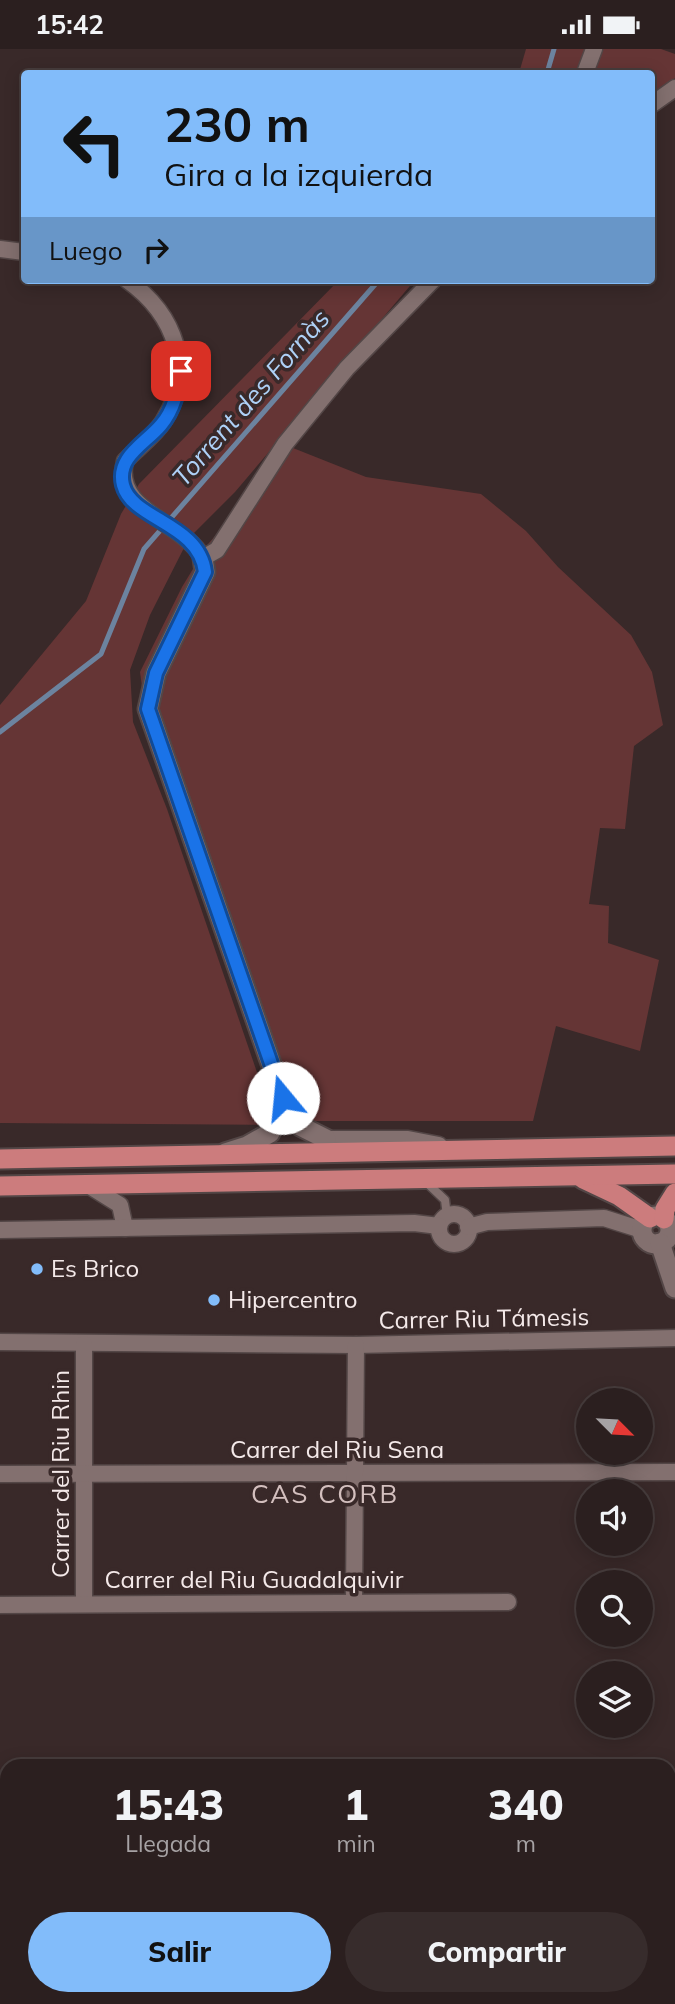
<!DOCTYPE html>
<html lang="es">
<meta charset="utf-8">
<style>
body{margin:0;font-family:Mulish,sans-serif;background:#372c2c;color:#f1f3f6;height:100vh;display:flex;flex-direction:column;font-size:26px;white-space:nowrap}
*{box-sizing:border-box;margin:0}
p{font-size:23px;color:#a6a2a4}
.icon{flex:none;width:38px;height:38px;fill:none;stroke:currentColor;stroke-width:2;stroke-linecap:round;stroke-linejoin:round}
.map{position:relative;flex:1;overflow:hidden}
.sheet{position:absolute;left:0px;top:1710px;width:676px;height:247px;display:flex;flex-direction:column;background:#2b1f1f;border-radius:21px 21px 0 0;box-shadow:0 4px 18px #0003,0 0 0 2px #473d3d}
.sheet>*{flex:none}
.banner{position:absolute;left:21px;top:21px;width:634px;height:214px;border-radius:7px;box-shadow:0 4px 18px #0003,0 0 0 2px #473d3d;background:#82bcfa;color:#111;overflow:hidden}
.needle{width:46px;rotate:114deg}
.fabs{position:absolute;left:576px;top:1339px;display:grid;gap:14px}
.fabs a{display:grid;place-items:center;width:77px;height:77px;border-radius:50%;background:#2b1f1f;box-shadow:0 4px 18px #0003,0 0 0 2px #473d3d;font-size:35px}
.pin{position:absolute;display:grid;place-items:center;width:60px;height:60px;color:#fff;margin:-30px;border-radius:14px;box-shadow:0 4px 10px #0006}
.me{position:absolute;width:77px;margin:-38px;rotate:343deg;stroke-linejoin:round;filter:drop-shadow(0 0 5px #0008)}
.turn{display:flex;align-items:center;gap:24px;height:147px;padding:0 28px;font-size:32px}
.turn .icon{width:91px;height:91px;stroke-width:2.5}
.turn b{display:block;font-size:49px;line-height:60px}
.then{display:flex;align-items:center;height:66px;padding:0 28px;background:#0003;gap:14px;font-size:26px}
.eta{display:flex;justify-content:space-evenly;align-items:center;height:119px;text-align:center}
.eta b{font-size:42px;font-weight:800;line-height:49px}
.primary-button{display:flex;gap:14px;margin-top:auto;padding:14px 28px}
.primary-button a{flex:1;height:80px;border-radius:42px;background:#82bcfa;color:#111;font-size:28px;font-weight:800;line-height:80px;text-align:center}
.primary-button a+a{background:#372c2c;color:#f1f3f6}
.status{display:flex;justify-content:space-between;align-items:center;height:49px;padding:0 35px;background:#2b1f1f;direction:ltr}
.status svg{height:19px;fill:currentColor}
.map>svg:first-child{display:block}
</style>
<div class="status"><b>15:42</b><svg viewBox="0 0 49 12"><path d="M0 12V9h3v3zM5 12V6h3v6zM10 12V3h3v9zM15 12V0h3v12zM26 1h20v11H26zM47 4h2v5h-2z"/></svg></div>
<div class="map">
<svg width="675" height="1955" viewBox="0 0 675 1955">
<rect width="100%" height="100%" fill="#392929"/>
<!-- green -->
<g fill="#653535">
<path d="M526 0H585L576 24H519Z"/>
<path d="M601 0H661L675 5V29L651 46V24H592Z"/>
<path d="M339 231H415L235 443 189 489 150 566 130 621 133 673 167 760 275 1076 0 1074V656L86 552 121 465 139 435Z"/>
<path d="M293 399 366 428 481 445 526 482 558 518 631 586 652 623 663 676 634 697 625 780 600 779 589 855 609 857 608 894 659 911 640 1002 556 977 533 1072H298L145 660 140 623 182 538 208 495Z"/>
</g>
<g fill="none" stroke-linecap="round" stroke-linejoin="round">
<!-- stream -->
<g stroke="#6c839f" stroke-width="5">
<path d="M547 24 554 0"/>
<path d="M0 683 101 605 144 500 379 231"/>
</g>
<!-- service casing -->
<g stroke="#534646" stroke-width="11">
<path id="service" d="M426 1133 445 1151 447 1167"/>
</g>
<!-- minor casing -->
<g stroke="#534646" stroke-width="19">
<g id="minor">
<path d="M585 24 594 0"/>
<path d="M651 56 675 39"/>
<path d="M0 200 24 203"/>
<path d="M127 231C175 265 196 321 163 373 154 387 137 399 125 412 113 462 182 472 203 509L217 501 285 395 347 319 433 231"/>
<path d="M326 1090H408L439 1096"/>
<path d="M88 1136 120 1156 125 1179"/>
<circle cx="454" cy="1180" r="15"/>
<path d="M468 1178 487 1173 604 1169 642 1181"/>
<path d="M670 1178 675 1175"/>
<path d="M0 1181 414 1174 439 1177"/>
<path d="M0 1293 356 1296 675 1289"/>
<path d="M84 1295V1555"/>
<path d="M0 1425 675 1423"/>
<path d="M354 1552 356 1296"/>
<path d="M0 1556 508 1553"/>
</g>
</g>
<!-- tertiary casing -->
<g stroke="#534646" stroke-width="23">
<g id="tertiary">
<path d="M203 509 205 523 156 624 148 660 283 1049 300 1077 326 1090"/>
<path d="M225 1104 247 1097 270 1084 283 1049"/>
<circle cx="656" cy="1181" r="14"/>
<path d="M660 1194 675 1239"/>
</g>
</g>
<!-- primary casing -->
<g stroke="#534646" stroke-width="23">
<g id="primary">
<path d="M0 1110 675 1097"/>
<path d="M583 1130 619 1147 650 1169"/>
<path d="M0 1137 675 1125"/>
<path d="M664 1170 665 1160 675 1144"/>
</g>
</g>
<!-- service -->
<use href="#service" stroke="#83706f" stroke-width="8"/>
<!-- minor -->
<use href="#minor" stroke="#83706f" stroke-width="16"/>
<!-- tertiary -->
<use href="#tertiary" stroke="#83706f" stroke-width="19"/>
<!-- primary -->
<use href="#primary" stroke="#cc7c7d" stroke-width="19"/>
</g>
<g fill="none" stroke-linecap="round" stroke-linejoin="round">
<!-- route casing -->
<g stroke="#114b97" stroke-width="18">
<path id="route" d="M181 322C178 341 174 361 161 376 145 395 116 408 123 436 132 471 199 474 205 523L156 624 148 660 283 1049"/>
</g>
<!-- route -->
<use href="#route" stroke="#1a73e8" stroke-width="12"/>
</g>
<!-- markers -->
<g fill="#82bcfa" stroke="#392929" stroke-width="2.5">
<circle cx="37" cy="1220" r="7"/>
<circle cx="214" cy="1251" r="7"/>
</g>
<g text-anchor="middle" stroke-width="7" stroke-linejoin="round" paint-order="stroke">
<!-- poi labels -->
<g font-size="24" fill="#f4e9e9" stroke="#392929" text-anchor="start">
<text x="51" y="1228">Es Brico</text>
<text x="228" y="1259">Hipercentro</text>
</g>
<!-- street labels -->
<g font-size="24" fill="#f4e9e9" stroke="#392929">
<text transform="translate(484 1270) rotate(-1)" y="8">Carrer Riu Támesis</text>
<text x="337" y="1409">Carrer del Riu Sena</text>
<text transform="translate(61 1425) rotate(-90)" y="8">Carrer del Riu Rhin</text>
<text x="254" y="1539">Carrer del Riu Guadalquivir</text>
</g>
<!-- water labels -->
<g font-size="26" font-style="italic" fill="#aed1f7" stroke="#392929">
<text transform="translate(251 349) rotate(-49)" y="9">Torrent des Fornàs</text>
</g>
<!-- neighbourhood labels -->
<g font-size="26" letter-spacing="2" fill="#d3bfbe" stroke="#392929">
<text x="325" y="1454">CAS CORB</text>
</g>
</g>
</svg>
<div class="fabs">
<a><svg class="needle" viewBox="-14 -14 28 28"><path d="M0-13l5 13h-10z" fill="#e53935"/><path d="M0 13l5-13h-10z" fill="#a6a2a4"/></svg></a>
<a><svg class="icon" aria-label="sound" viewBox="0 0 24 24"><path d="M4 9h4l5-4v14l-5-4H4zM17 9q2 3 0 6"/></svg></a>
<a><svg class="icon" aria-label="search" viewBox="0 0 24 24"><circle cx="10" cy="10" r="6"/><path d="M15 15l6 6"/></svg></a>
<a><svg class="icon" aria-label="layers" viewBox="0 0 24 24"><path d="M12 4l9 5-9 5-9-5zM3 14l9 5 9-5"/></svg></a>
</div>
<div class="pin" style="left:181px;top:322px;background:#d93025"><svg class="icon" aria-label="arrive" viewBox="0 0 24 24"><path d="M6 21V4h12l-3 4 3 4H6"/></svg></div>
<svg class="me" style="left:283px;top:1049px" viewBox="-20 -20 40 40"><circle r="19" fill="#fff"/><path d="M0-13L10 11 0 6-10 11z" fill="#1a73e8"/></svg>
<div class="banner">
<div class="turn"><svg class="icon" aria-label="left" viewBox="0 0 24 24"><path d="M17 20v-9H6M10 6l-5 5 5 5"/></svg><div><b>230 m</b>Gira a la izquierda</div></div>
<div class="then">Luego<svg class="icon" aria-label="right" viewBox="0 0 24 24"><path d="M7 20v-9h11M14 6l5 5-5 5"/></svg></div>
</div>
<section class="sheet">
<div class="eta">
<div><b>15:43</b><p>Llegada</p></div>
<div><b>1</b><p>min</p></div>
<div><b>340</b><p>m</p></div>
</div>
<div class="primary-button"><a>Salir</a><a>Compartir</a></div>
</section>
</div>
